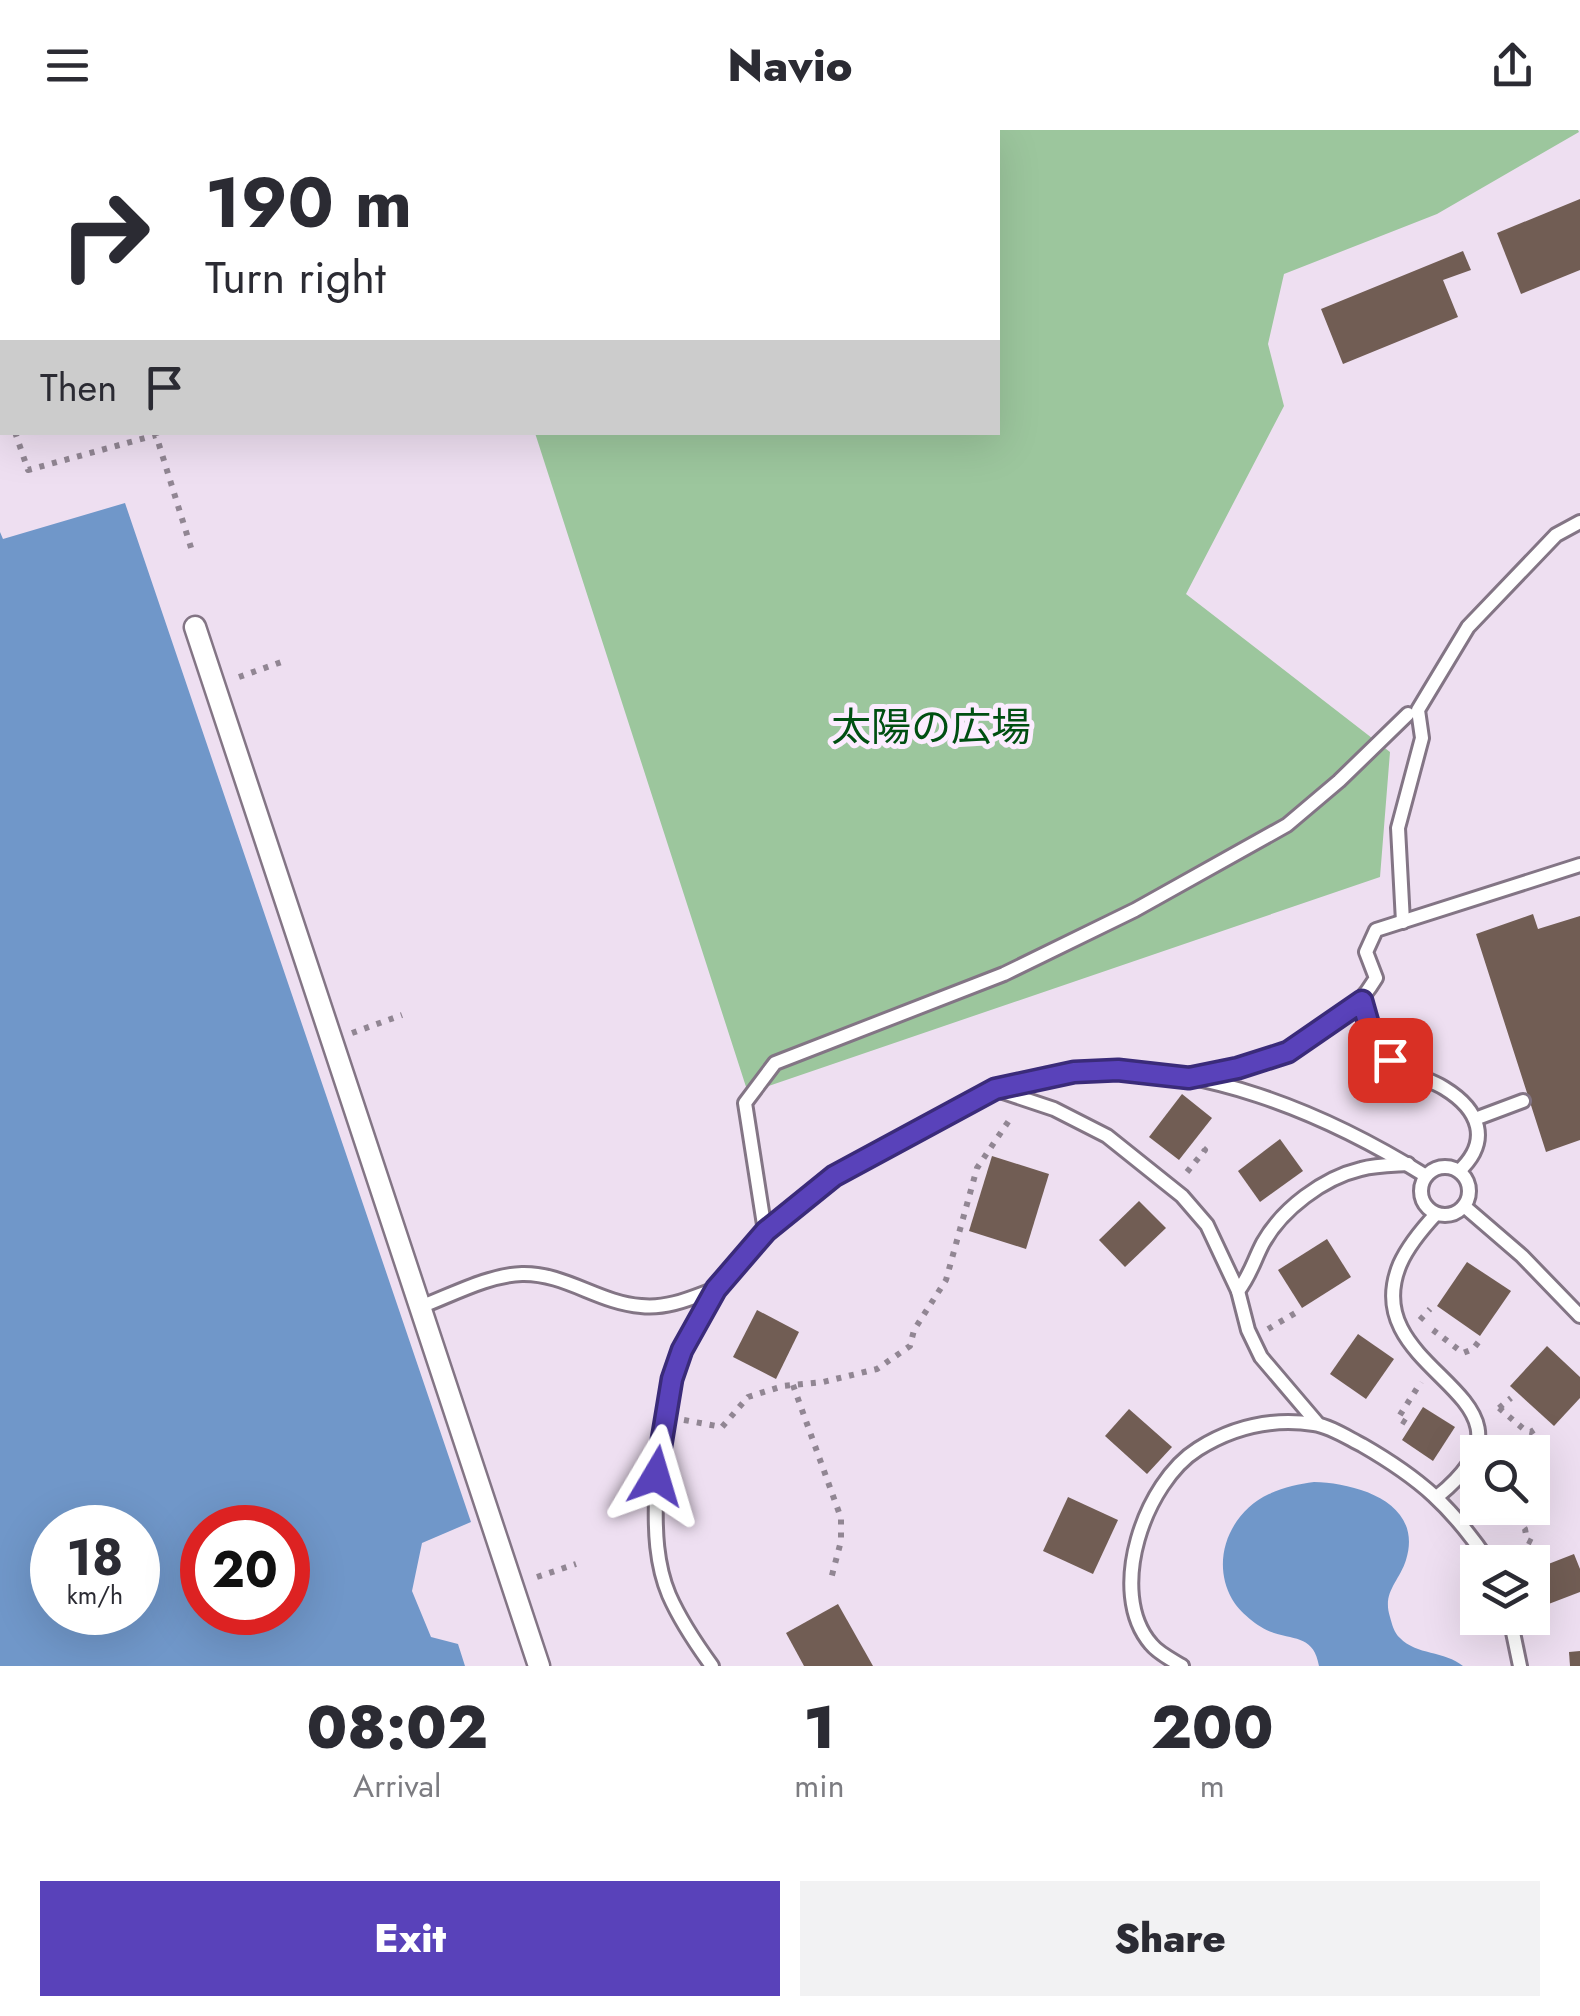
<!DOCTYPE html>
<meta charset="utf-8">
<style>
body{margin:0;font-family:Jost,"Noto Sans JP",sans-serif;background:#f2f2f3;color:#2b2b33;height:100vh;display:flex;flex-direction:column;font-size:38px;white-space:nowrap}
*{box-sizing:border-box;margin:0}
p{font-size:32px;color:#7c7c81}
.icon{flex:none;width:55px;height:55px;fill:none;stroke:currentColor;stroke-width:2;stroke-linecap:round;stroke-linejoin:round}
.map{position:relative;height:1536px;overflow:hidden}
.side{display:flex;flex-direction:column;background:#fff;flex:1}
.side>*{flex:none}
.top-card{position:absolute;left:0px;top:0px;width:1000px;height:305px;box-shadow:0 10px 40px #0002;background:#fff;color:#2b2b33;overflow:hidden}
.fabs{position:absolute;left:1460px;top:1305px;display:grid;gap:20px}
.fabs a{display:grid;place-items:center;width:90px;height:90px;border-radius:0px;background:#fff;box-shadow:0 10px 40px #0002;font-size:50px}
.speed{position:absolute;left:30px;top:1375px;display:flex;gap:20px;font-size:50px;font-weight:700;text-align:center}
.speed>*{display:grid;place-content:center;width:130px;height:130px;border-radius:50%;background:#fff;box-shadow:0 10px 40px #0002;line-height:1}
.speed small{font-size:25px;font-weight:400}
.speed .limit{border:15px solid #d22;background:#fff;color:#111}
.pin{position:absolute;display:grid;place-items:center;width:85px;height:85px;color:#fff;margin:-42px;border-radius:20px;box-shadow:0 5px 15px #0006}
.me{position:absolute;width:110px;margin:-55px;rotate:7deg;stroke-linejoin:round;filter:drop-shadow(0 0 8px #0008)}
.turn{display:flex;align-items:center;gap:35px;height:210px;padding:0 40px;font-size:45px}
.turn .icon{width:130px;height:130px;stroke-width:2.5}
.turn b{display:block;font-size:70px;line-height:85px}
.then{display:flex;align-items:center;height:95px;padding:0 40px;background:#0003;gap:20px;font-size:38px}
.eta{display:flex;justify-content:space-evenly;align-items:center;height:170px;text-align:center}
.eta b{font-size:60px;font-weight:800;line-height:70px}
.cta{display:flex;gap:20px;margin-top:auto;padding:20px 40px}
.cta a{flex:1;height:115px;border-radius:0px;background:#5942ba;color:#fff;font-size:40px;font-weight:800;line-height:115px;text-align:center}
.cta a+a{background:#f2f2f3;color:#2b2b33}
header{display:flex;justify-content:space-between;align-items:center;height:130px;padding:0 40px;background:#fff;font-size:45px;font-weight:800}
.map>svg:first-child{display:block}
</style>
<header><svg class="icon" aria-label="menu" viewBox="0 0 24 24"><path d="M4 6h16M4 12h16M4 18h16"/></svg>Navio<svg class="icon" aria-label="share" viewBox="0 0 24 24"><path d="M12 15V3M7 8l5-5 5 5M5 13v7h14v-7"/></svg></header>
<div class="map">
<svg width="1580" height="1536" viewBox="0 0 1580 1536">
<rect width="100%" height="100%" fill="#eedff1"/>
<!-- green -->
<path fill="#9cc69d" d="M437 0H1578L1579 2 1437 84 1284 144 1268 214 1284 276 1186 464 1390 622 1380 747 748 963 535 303 998 302V2Z"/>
<!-- water -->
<g fill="#7097c9" fill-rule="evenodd">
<path d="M125 373 471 1392 422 1413 412 1461 431 1507 458 1514 465 1536H0V402L3 409ZM52 1398H138V1482H52ZM202 1398H288V1482H202Z"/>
<path d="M1314 1352C1356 1353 1424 1372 1406 1430 1399 1452 1382 1462 1390 1487 1392 1494 1394 1503 1400 1508 1416 1525 1445 1521 1463 1536H1319C1314 1507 1297 1510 1274 1503 1260 1499 1239 1482 1232 1469 1210 1430 1230 1382 1269 1364 1284 1357 1299 1354 1314 1352Z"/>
</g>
<!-- building -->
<g fill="#715d54">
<path d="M1580 69V140L1521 164 1497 103Z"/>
<path d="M1463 121 1471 140 1443 150 1458 187 1343 234 1321 179Z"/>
<path d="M1533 784 1538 799 1580 786V1010L1546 1022 1476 804Z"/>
<path d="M1182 964 1212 988 1179 1030 1149 1007Z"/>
<path d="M1280 1009 1303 1041 1260 1072 1238 1041Z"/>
<path d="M992 1026 1049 1044 1026 1119 969 1101Z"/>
<path d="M1139 1071 1166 1098 1125 1137 1099 1110Z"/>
<path d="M1327 1109 1351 1147 1302 1178 1278 1140Z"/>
<path d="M1467 1132 1511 1161 1480 1206 1437 1176Z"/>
<path d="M757 1180 799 1202 776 1249 733 1227Z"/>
<path d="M1358 1204 1394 1229 1366 1269 1330 1244Z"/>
<path d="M1547 1216 1580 1247V1268L1554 1296 1510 1256Z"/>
<path d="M1423 1277 1455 1297 1433 1331 1402 1310Z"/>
<path d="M1129 1279 1172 1317 1147 1344 1105 1306Z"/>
<path d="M1068 1367 1118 1390 1093 1444 1043 1421Z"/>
<path d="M1488 1378H1524L1502 1395Z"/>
<path d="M1574 1424 1580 1439V1462L1546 1475 1533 1440Z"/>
<path d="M838 1474 873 1536H804L786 1503Z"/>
<path d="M1580 1521V1536H1570L1569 1522Z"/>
</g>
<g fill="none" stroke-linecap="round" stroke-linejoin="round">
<!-- service casing -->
<g stroke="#837585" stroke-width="18">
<g id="service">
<path d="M1403 792 1398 698 1422 608 1418 580 1468 497 1556 405 1580 392"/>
<path d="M1362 871C1366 892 1373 913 1388 928 1404 944 1426 947 1444 958 1480 980 1491 1011 1459 1041"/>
<path d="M1193 947C1261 933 1338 912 1376 848L1366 822 1376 800 1580 735"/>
<path d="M997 960 1054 979 1107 1006 1182 1066 1207 1095 1238 1161 1248 1200 1261 1227 1318 1294"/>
<path d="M1475 989 1523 971"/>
<circle cx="1445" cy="1061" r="24"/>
<path d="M1464 1076 1522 1126 1580 1186"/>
<path d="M1436 1084C1423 1098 1408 1116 1400 1134 1353 1246 1563 1264 1438 1366"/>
<path d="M765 1101 745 973 775 933 1004 844 1135 780 1287 695 1339 651 1408 584"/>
<path d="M1238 1161C1250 1146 1254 1130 1263 1113 1282 1079 1323 1048 1361 1039 1376 1035 1393 1035 1408 1034"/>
<path d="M420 1177C452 1165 488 1145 522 1144 565 1143 599 1173 641 1176 667 1179 691 1168 715 1159"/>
<path d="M1510 1488 1520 1536"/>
<path d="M712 1536C696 1514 680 1490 669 1465 656 1434 655 1400 656 1368 658 1263 690 1177 764 1102 803 1063 853 1035 901 1008 958 976 1010 948 1076 942 1197 929 1325 983 1426 1046"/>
<path d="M1182 1536C1172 1530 1158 1523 1151 1514 1106 1462 1145 1352 1198 1319 1233 1297 1273 1288 1314 1294 1330 1296 1348 1308 1362 1315 1421 1349 1451 1376 1489 1432"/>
</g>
</g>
<!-- pedestrian casing -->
<g stroke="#837585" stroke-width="25">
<path id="pedestrian" d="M195 497 539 1536"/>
</g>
<!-- path -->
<g stroke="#918693" stroke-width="6" stroke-dasharray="5 8" stroke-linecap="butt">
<path d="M0 260 2 267"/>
<path d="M15 302 28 340 156 305 193 424"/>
<path d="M239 547 287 530"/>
<path d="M352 903 402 885"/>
<path d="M1187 1042 1205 1020 1198 1014"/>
<path d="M1420 1190 1430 1179"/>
<path d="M1268 1199 1297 1182"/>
<path d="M1433 1200 1463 1223 1473 1219 1480 1210"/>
<path d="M793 1255 841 1388V1411L831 1449"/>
<path d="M1499 1278 1526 1301 1531 1302 1540 1296"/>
<path d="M1499 1278 1511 1268"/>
<path d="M684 1290 722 1297 748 1267 783 1256 823 1252 877 1239 910 1216 914 1200 946 1150 977 1038 1012 986"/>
<path d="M1406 1293 1398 1288 1421 1252"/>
<path d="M1516 1388 1525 1399 1527 1410 1537 1415 1546 1429"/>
<path d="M537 1447 576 1434"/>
</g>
<!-- service -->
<use href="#service" stroke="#fff" stroke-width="12"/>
<!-- pedestrian -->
<use href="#pedestrian" stroke="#fff" stroke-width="20"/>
</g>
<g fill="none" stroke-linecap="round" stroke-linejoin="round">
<!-- route casing -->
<g stroke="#3a2b79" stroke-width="25">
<path id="route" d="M656 1346 672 1249 682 1220 716 1159 766 1101 834 1046 995 959 1074 942 1118 940 1189 948 1238 938 1288 922 1362 871 1372 906 1390 930"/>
</g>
<!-- route -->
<use href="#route" stroke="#5942ba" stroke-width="18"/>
</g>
<g text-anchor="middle" stroke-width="10" stroke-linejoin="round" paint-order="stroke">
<!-- park labels -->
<g font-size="40" fill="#004f12" stroke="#fcecff">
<text x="931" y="611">太陽の広場</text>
</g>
</g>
</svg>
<div class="fabs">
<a><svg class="icon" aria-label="search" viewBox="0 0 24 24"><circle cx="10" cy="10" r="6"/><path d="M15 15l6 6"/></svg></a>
<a><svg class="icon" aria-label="layers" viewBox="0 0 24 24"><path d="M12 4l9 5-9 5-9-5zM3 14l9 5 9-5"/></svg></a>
</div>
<div class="speed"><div>18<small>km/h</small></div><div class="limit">20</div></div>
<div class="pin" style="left:1390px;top:930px;background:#d93025"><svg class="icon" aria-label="arrive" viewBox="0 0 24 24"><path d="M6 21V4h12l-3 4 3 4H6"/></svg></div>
<svg class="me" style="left:656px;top:1346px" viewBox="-20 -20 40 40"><path d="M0-17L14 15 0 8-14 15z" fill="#5942ba" stroke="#fff" stroke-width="4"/></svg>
<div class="top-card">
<div class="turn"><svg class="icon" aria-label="right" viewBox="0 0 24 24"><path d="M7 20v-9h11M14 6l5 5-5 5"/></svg><div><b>190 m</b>Turn right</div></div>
<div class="then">Then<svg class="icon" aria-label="arrive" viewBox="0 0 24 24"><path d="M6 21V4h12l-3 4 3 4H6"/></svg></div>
</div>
</div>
<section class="side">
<div class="eta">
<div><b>08:02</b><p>Arrival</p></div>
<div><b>1</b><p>min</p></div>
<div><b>200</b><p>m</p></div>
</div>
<div class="cta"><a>Exit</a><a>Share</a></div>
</section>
